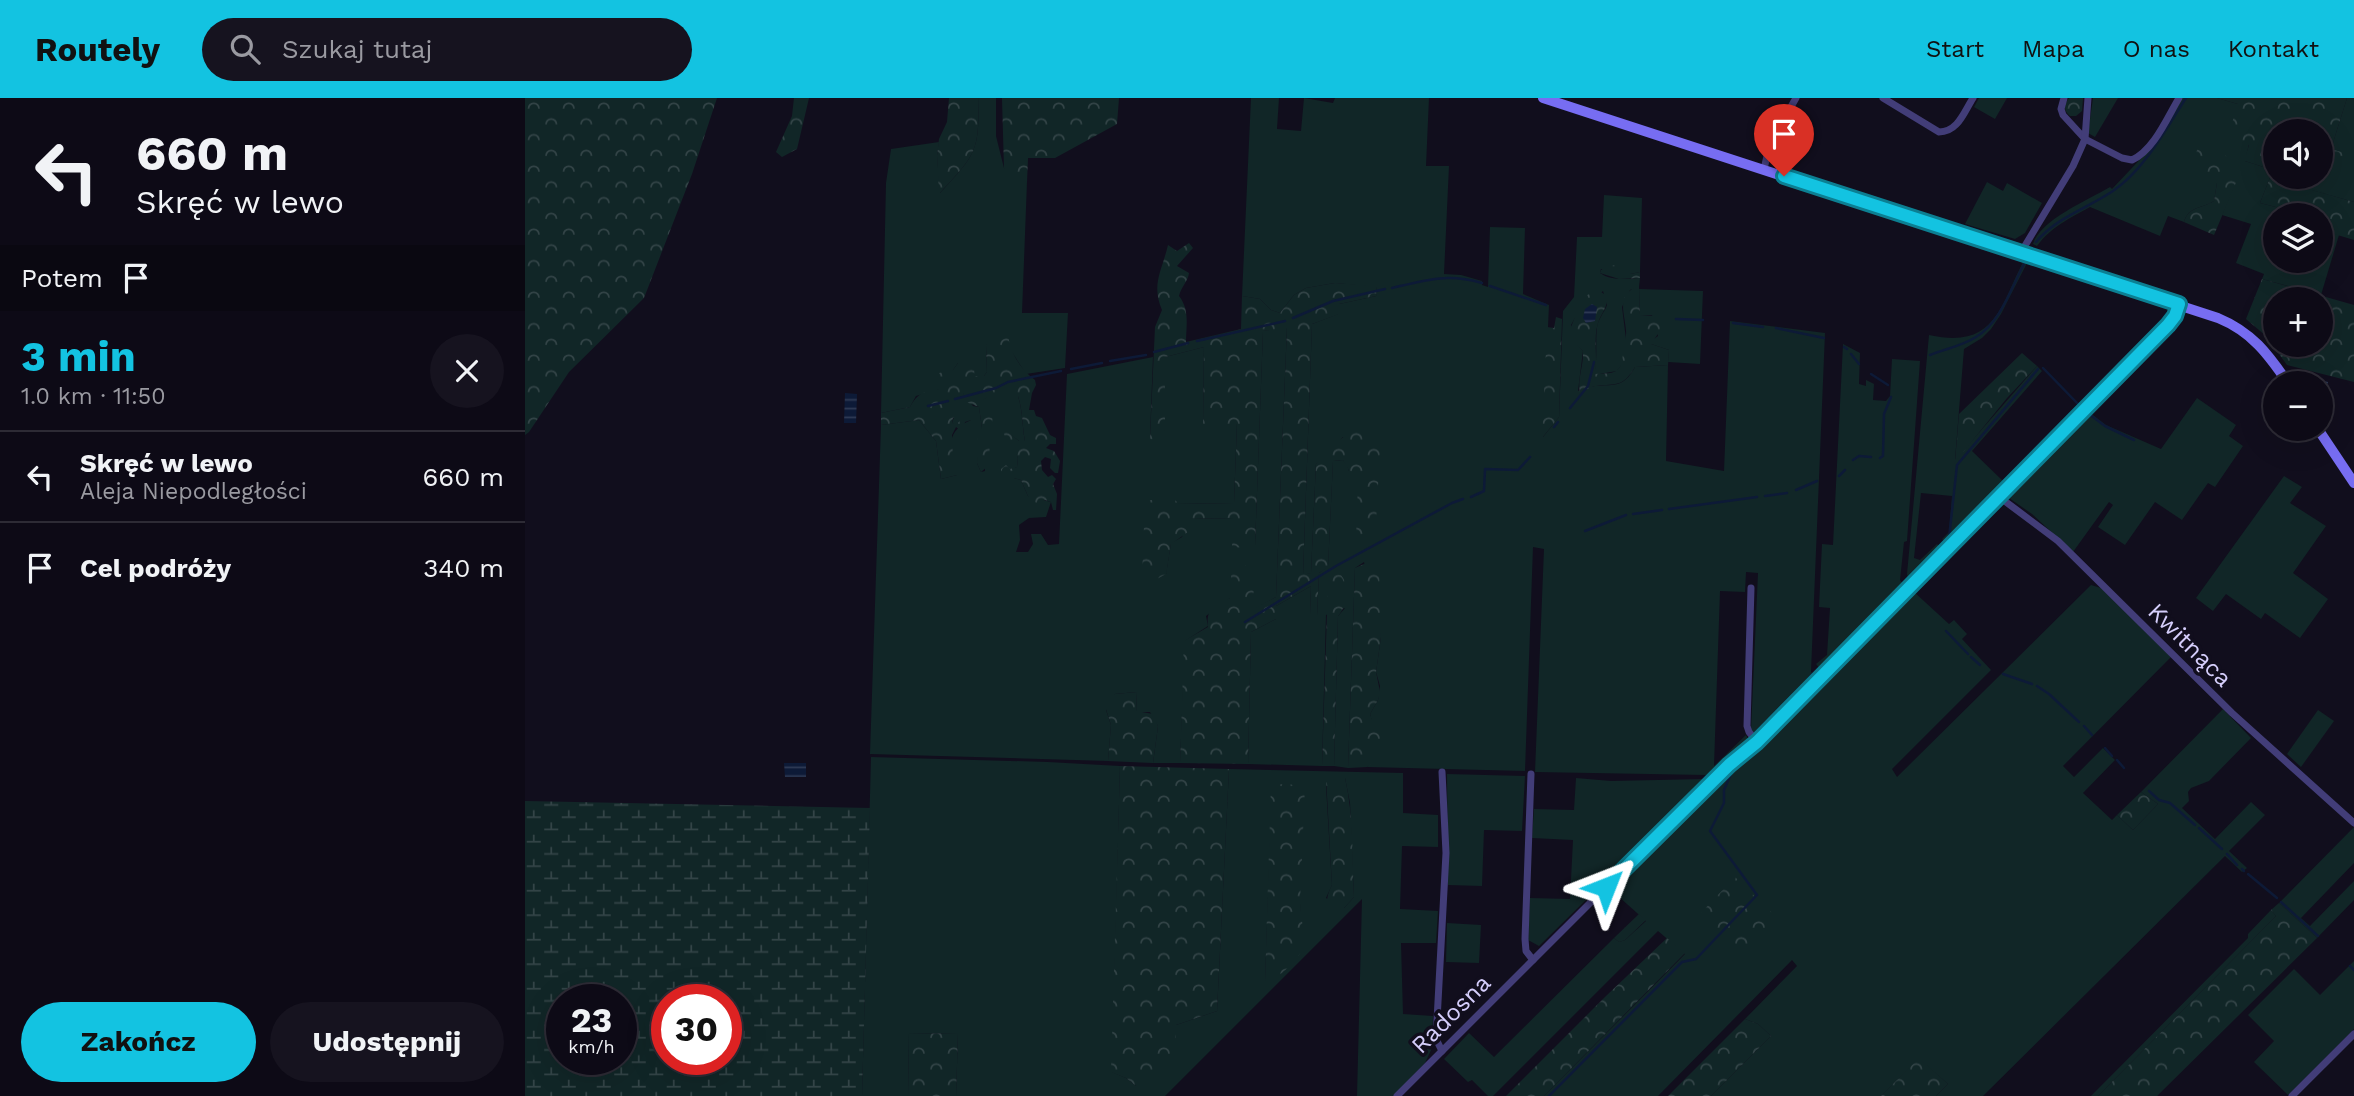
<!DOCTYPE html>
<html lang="pl">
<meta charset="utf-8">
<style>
body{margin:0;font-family:"Work Sans",sans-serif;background:#16131f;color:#f1f3f6;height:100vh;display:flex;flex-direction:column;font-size:26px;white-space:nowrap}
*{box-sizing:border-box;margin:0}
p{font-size:23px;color:#9a9aa1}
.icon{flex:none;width:38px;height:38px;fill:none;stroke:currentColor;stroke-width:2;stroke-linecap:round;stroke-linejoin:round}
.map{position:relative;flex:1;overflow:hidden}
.side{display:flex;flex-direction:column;background:#0d0a16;width:525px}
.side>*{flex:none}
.hud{background:#0d0a16;color:#f1f3f6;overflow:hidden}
.controls{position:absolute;left:1738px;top:21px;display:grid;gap:14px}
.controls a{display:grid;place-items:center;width:70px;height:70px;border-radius:50%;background:#0d0a16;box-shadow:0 7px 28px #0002,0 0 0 2px #2d2b35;font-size:35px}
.speed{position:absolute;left:21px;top:886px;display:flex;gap:14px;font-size:35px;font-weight:700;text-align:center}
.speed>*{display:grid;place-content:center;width:91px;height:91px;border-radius:50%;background:#0d0a16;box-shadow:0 7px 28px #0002,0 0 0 2px #2d2b35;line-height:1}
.speed small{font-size:18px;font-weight:400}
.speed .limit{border:10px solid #d22;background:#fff;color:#111}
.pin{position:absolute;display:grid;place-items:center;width:60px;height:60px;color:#fff;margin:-72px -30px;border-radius:50% 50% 50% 0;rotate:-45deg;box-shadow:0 0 7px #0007}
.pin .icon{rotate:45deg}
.me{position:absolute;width:77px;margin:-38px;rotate:45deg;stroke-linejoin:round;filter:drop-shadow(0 0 5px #0008)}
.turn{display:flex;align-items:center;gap:24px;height:147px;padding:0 21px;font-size:32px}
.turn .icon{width:91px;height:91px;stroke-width:2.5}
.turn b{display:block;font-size:49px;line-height:60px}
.then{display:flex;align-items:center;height:66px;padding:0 21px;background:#0003;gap:14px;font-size:26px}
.round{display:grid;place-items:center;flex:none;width:74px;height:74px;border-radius:37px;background:#16131f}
.head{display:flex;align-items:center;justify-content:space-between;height:119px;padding:0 21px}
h1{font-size:42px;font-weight:700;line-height:52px;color:#13c3e1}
.cta{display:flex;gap:14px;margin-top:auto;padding:14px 21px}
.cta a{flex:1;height:80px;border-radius:42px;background:#13c3e1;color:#111;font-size:28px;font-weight:700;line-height:80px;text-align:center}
.cta a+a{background:#16131f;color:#f1f3f6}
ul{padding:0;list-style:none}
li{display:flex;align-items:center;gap:21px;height:91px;padding:0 21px;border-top:2px solid #2d2b35}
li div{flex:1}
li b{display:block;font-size:26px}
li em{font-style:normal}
header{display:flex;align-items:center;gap:42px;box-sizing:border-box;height:98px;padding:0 35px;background:#13c3e1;color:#111}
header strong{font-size:33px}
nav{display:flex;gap:38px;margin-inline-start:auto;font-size:24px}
.search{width:490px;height:63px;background:#16131f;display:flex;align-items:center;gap:18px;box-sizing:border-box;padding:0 24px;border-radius:38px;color:#9a9aa1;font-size:26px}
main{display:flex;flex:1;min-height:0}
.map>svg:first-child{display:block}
</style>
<header>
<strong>Routely</strong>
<div class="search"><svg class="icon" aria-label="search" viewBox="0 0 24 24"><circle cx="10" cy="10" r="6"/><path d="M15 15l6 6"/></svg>Szukaj tutaj</div>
<nav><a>Start</a><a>Mapa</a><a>O nas</a><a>Kontakt</a></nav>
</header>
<main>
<section class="side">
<div class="hud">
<div class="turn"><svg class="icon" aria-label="left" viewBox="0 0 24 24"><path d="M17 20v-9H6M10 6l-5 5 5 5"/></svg><div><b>660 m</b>Skręć w lewo</div></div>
<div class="then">Potem<svg class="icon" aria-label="arrive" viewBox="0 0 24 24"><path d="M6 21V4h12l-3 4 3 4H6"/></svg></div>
</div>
<div class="head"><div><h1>3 min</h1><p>1.0 km · 11:50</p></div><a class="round"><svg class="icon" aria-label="close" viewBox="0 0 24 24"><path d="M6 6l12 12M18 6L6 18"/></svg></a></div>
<ul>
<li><svg class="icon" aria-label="left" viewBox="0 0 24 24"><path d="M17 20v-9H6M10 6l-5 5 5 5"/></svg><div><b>Skręć w lewo</b><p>Aleja Niepodległości</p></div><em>660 m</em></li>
<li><svg class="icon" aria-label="arrive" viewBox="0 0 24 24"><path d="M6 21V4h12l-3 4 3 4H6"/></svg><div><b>Cel podróży</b></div><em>340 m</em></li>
</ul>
<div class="cta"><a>Zakończ</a><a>Udostępnij</a></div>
</section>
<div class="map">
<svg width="1829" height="998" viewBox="0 0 1829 998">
<defs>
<pattern id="forest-crowns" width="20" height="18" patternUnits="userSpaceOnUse" patternTransform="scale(1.75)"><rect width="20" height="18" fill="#112627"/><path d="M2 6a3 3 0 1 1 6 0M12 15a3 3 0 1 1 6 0" fill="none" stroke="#334447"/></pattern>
<pattern id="wetland-marsh" width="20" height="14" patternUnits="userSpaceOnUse" patternTransform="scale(1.75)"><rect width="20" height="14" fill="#112627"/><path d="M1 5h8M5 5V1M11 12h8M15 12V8" fill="none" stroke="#334447"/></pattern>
<pattern id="water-rules" width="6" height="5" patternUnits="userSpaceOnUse" patternTransform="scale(1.75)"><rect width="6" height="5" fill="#0d1a37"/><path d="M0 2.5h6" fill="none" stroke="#2f3a55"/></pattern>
</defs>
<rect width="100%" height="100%" fill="#110e1d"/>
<!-- grass -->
<g fill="#112627" fill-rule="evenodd">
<path d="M453 0H471V38L479 70 502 84 497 215H543L540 270 501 276 483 248 482 235 461 247 462 274 459 278H449V265H433L415 291 391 298 385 309 356 315 361 85 366 51 414 44 412 58 415 95C450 57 455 53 453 0Z"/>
<path d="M726 0H754L752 31 776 33 779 0 808 5 810 0H904L901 68H924L919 176 936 177 957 183V187L963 189 965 129 1000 130 998 196 1024 207 1018 339 1034 319 1038 213 1049 199 1052 139H1077L1079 97 1117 100 1115 174 1106 176 1076 171 1075 175C1086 183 1102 181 1115 180L1114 189 1105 192 1097 209 1101 241 1099 264 1092 273 1069 277C1073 260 1070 245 1072 229 1073 221 1079 215 1082 207L1078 193 1050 220 1046 227 1051 245 1058 253 1053 293C1058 291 1065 288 1070 288 1091 286 1098 290 1110 269L1143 267 1141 363 1199 373 1205 223 1300 235 1286 574 1291 578 1286 586 1234 638 1226 632 1233 475 1221 474 1220 494 1195 493 1189 668 1221 637 1226 647 1209 660 1181 677 1010 674 1019 451 1008 449 1000 673 842 669C852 655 849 630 845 616L853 602 855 588 851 574 856 539 839 464 830 470 823 670 809 668 813 518 820 510 801 517 797 668 723 666 726 534 751 521V508L786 488 785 517H792L794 475 803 468 808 363 818 362 822 367 824 373 818 339 791 366 786 475 778 477 787 226 813 216 814 206 851 198 852 189 810 185 781 190 769 197 755 215 746 212 735 201 717 198Z"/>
<path d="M1454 0H1482L1470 21 1449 9Z"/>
<path d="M1568 0H1593L1570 39 1563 35Z"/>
<path d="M1658 0H1692L1713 6 1724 46 1720 63 1748 72 1735 105 1767 113 1765 117H1750V163H1796V132L1814 137 1796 197 1737 181 1739 176 1711 165 1726 126 1697 117 1719 63 1692 85 1689 103C1676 111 1664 108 1659 124L1643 118 1635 138 1565 109C1544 121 1527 128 1512 148L1508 146C1515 122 1563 102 1585 89L1587 91 1623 53Z"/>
<path d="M1822 0H1829V104L1786 92 1791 79H1796V69L1815 75 1806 51Z"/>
<path d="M1462 84 1478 93 1482 85 1517 105 1500 135 1490 141 1440 126Z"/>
<path d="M1498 164 1502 165 1476 216 1466 231 1457 240 1439 251 1430 362 1512 268 1517 273 1447 353 1480 385 1422 446 1417 441 1424 434 1427 398 1396 395 1389 460 1395 462 1412 446 1418 452 1384 484 1382 476 1404 237C1469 251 1474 212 1498 164Z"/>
<path d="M1114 191 1178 193 1175 266 1143 264 1144 252 1126 246V243L1133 238 1127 217H1115Z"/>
<path d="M762 229 751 499 728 512 705 500 681 518 683 528 660 543 655 665H628L633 628 625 614H611L612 594 590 596 581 612 586 627 583 663 345 656 356 327 394 322 411 343 416 381 432 377C426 352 418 334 446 322V318L431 327 427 325 437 294 448 308 454 309 457 330 452 365 456 374 460 373 457 302 468 295 493 298C498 313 497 328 500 343H494L483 335 480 326 493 360 492 369 485 372 481 367 489 380 496 382 503 398 526 404 521 419 504 420 494 427 495 442 491 454H503L508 446 506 436H516L523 447 534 446 542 276 628 259 625 340 640 332V259L679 249 678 327 712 325 709 405 653 406 650 404 641 476 646 445 657 439 663 421 708 420 730 448 738 233Z"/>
<path d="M1318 246 1335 255 1334 286 1341 288V282L1349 286 1348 302 1361 303 1365 298 1367 261 1395 263 1382 443 1379 444 1375 482 1380 489 1297 573 1291 566 1302 557 1305 510 1294 509 1297 446 1308 447Z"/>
<path d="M1672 300 1711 327 1704 338 1718 348 1690 389 1683 385 1657 422 1630 404 1600 447 1573 429 1588 407 1584 404 1548 454 1507 416 1484 400 1485 390 1564 314 1581 327 1636 351Z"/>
<path d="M1759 378 1777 389 1765 405 1801 428 1768 475 1803 501 1775 540 1740 515 1736 521 1701 496 1688 513 1671 500Z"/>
<path d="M1566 487 1576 490 1646 559 1538 668 1549 679 1578 650 1590 662 1558 695 1587 722 1592 717 1608 732 1633 706 1616 694 1698 611 1726 640 1684 683 1666 690 1663 694 1664 703 1657 710 1690 741 1726 704 1740 717 1704 753 1722 770 1717 774 1700 758 1458 998H1411L1423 986 1394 961 1356 998H1186L1246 938 1233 926 1220 921 1272 868 1267 862 1133 998H1019L1160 856 1133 833 968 998H963L947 982 943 984 919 961 944 935 969 959 1089 840 1094 844 1100 842 1121 823 1084 790 1202 673 1237 644 1388 493 1424 526 1429 522 1442 536 1437 541 1466 572 1367 671 1372 679Z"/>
<path d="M1793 612 1809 623 1776 669 1762 656Z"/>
<path d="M346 659 523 664 595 668 587 974 601 980 611 988 651 927 692 913 704 671 878 675V715L913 717V749L877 748 875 811 913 813 911 845H876L878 916 908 918 907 950 900 965 868 998H832L837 801 640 998H431L433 935 384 936 383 998H337ZM820 680 825 705 829 799 819 810 801 800 807 787 801 688ZM747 686 775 806 776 830 740 883Z"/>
<path d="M922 676 1000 678 997 733 959 732 957 788 923 787Z"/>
<path d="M1051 680 1086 683 1179 681 1181 684 1014 848 1003 842 1005 800 1045 801 1048 742 1007 740 1009 711 1049 712Z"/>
<path d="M1829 729V765L1776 820 1785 828 1829 783V802L1792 840 1754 805Z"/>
<path d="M1746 812 1751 818 1573 998H1566L1723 840V836Z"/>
<path d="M922 825 956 827 954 865 921 864Z"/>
<path d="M1829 863V931L1763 997 1729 964 1749 943 1723 917 1769 871 1795 897Z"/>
</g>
<!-- forest -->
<g fill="url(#forest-crowns)" fill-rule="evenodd">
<path d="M0 0H192L167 76 119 200 44 274 4 334 0 337Z"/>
<path d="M269 0H284L272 51 257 59 251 54 267 18Z"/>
<path d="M424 0H453C455 54 450 57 414 96L412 58 414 41 422 24Z"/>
<path d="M477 0H594L592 26 530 60H503L502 84 485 82 479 70Z"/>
<path d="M1544 0H1558L1557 13 1551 18H1545C1538 12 1539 7 1544 0Z"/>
<path d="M1692 0H1822L1806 51 1823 56 1815 76 1796 69V33H1750V79H1791L1787 92 1829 104V142L1796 132V117H1765L1767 113 1735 105 1748 72 1720 63 1689 137 1659 124C1664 108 1676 111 1689 103L1692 85 1663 73 1673 50 1719 63 1724 47 1702 41 1713 6Z"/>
<path d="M664 145 668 150 652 168 664 175C663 183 656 189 654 198 665 212 661 228 661 244L716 231 717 198 735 201 746 212 755 215 769 197 781 190 810 185 852 188 851 198 814 206V216L787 226 778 476 786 475 791 366C803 347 834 322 856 335L850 441 831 444 833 380 827 377 818 362 808 363 803 469 794 475 792 517H785L786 488 751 508V521L726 534 723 666 655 665 659 543 683 529C681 510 689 507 705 500L707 464 718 465 729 477 728 511 751 499 762 230 738 233 730 448 707 450 708 420 664 421 663 434 646 446 641 476 630 482 617 480 620 403 647 399 654 406 709 405 712 326 678 328 679 249 640 259V332L638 338 632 342 625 341 630 229 637 212C626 186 637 173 643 147L652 153Z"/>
<path d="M1084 167 1096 168 1106 176 1115 174V180L1094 181 1075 175 1076 172Z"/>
<path d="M1737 181 1829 207V284L1762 267 1741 238 1721 221ZM1750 201H1796V247H1750Z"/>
<path d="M1111 189H1114L1115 217 1132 218 1137 230 1126 246 1144 252 1143 267 1110 269C1097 290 1092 285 1071 288 1066 288 1060 293 1055 295 1052 281 1059 267 1058 253L1046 241 1044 234 1058 199 1073 192 1082 198C1083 210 1076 215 1073 225 1068 240 1073 260 1070 276 1090 275 1097 276 1098 254 1098 247 1102 240 1101 232 1100 216 1091 198 1111 189Z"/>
<path d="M1031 219 1037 221 1034 319 1017 340 1022 229 1029 230Z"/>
<path d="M478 231 483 235C484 253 495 271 510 282L511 287 507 295 504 312H509L511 318 517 320 525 337 531 340V346H525L521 350 529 353 535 363 533 375H530L525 370 526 361 520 359 516 363 517 372 523 379 527 377 531 381 528 386 532 396 531 412H528L526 404 520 402 512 406 503 398 496 382 489 380 483 386 476 378V371L481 367 485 371 492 369 493 360C488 348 475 342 480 326L484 328V335L494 343H500C497 327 498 313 493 298L481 302C472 294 467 296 458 302L468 315 463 368 456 374 452 365 453 336 457 330 454 309 441 304 438 295 435 299 438 313 428 320 427 325 432 326 442 315 446 318V322L440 324 439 329 435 332 431 329 427 337 428 359 434 363 437 372 432 377 416 381 411 343 394 322 356 327V315L385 309C393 295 399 293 414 291V275L428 272 433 265H450L449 278H459L462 274 461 247 467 235Z"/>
<path d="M1497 255 1512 268 1482 300 1430 364 1434 316Z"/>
<path d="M850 461 854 465 856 539 851 574 855 594 853 602 845 616 848 625 855 624 858 627 861 646 856 657 842 669 823 670 830 470Z"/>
<path d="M809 476 816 477C825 488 822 508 813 518L809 668H797L803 484Z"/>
<path d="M612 594 611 613 628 616 633 628 628 665 583 663 586 627 580 608 582 602 590 596Z"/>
<path d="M595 668 704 671 692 913 651 927C650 937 651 947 650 956 647 971 625 986 611 988L601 980 586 974Z"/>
<path d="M801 679 820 680C829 719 827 760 829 799L819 810 805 815C800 804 802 797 807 787Z"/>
<path d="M746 686 780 687 775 806 780 848C772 861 756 881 740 883Z"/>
<path d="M1616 694 1633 706 1608 732 1592 717Z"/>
<path d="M1210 779 1252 820 1215 858 1174 817Z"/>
<path d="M1754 805 1792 840 1632 998H1573L1751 818 1746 812Z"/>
<path d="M1114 816 1121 822 1100 842 1094 844 1089 840Z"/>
<path d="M1142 840 1160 855 1019 998H981L1081 898Z"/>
<path d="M1220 921 1233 926 1246 938 1186 998H1143Z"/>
<path d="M433 935 431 998H383L384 936Z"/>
<path d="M1394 960 1423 986 1411 998H1356Z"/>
</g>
<!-- wetland -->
<path fill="url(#wetland-marsh)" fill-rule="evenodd" d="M0 703 345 710 337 998H0ZM37 901H96V961H37ZM142 901H201V961H142Z"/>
<!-- water -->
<g fill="url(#water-rules)">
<path d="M1067 206 1072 209 1070 223 1061 225 1058 220 1060 211Z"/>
<path d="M1776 275 1803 284 1800 308 1796 303V285H1783Z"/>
<path d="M320 295 332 296 331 325H319Z"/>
<path d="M259 665H281V679H260Z"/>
</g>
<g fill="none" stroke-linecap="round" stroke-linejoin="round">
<!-- stream -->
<g stroke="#0d1a37" stroke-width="2.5">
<path d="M1511 144C1532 119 1561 111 1588 93 1620 71 1640 32 1661 0"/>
<path d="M965 188 1021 207"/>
<path d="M867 190C901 182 922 175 957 185"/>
<path d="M768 220 808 203 860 191"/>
<path d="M1151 221 1178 222"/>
<path d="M1208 225 1238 229"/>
<path d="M1251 230 1299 240"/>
<path d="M672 243 760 223"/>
<path d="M1319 249 1322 251"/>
<path d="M629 254 663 245"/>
<path d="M1326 256 1334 266"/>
<path d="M1405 257C1420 251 1437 248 1451 239 1476 224 1486 190 1499 166"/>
<path d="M585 263 621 257"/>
<path d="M1518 270 1554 307"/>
<path d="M546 271 577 265"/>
<path d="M1346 276 1363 287"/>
<path d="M430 301 471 290 483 284 536 273"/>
<path d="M403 308 423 303"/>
<path d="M1045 310 1063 288 1069 264"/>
<path d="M1564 316 1580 328 1609 342"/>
<path d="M1029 329 1033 324"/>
<path d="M1355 360 1358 358 1359 316 1366 299"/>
<path d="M1328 362 1334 358 1346 359"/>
<path d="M1314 378 1320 372"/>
<path d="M1271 392 1292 383"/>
<path d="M1240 398 1262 395"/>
<path d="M946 399 959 393 960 371 993 372 1005 359"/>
<path d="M1144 411 1232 399"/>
<path d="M1108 416 1137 412"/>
<path d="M1060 433 1101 417"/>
<path d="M1421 443 1424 440 1432 367 1513 271"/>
<path d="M1396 469 1414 451"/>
<path d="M1385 480 1391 474"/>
<path d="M720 524 811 468 927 405 938 401"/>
<path d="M1421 533 1443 556"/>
<path d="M1318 548 1377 489 1378 490"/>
<path d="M1446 559 1455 567"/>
<path d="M1295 570 1311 555"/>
<path d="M1478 576 1507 586"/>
<path d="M1283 581 1287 576"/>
<path d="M1512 588 1524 596 1554 624"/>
<path d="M1559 628 1567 637"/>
<path d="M1231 634 1277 587"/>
<path d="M1580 650 1587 658"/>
<path d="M1207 657 1223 642"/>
<path d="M1592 662 1599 670"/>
<path d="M1624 693 1634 702 1645 705 1670 727"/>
<path d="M1674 730 1697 751"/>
<path d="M1702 756 1712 767"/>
<path d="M1717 771 1719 773"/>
<path d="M1723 776 1752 800"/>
<path d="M1756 804 1793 838"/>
<path d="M1825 868 1829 872"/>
<path d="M1024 998 1157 864 1171 861 1232 797 1185 733 1199 705V692L1208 671"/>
</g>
<!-- street -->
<g stroke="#423d78" stroke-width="7">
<path d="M1358 0 1414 34C1433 34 1439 14 1448 0"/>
<path d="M1539 0 1536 11 1538 17 1560 41 1597 60 1607 62C1629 52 1642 20 1654 0"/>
<path d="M1239 71 1245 45 1271 0"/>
<path d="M1495 156 1548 68 1560 41 1563 0"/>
<path d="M1473 398 1533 443 1707 615 1829 725"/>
<path d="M1226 490 1222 628 1224 634 1232 644"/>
<path d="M1006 676 1000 841 1001 853 1008 862"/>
<path d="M917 953 911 941 921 755 917 674"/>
<path d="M872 998 1192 678 1232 644 1643 227 1650 218 1654 206"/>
<path d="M1767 998 1829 936"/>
</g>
<!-- secondary -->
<g stroke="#776df2" stroke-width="10">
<path d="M1018 0 1693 220C1727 234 1743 256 1763 285"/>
<path d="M1793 331 1829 385"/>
</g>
</g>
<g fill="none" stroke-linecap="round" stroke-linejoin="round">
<!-- route casing -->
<g stroke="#0c7f92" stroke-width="18">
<path id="route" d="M1081 789 1204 667 1232 644 1643 227 1650 218 1654 206 1259 78"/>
</g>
<!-- route -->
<use href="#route" stroke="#13c3e1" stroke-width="12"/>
</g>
<g text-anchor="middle" stroke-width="7" stroke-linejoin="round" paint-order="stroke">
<!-- street labels -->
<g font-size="24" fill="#d5cefb" stroke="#110e1d">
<text transform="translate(1665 547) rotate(45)" y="8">Kwitnąca</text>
<text transform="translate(926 916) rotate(-45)" y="8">Radosna</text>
</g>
</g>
</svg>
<div class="controls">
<a><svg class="icon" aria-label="sound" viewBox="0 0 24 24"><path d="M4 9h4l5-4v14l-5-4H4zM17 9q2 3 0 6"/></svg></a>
<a><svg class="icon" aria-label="layers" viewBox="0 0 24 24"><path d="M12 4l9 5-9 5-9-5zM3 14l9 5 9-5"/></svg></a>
<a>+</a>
<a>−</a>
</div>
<div class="speed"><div>23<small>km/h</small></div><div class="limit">30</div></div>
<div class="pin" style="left:1259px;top:78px;background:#d93025"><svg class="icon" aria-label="arrive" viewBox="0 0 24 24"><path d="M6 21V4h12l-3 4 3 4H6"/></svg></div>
<svg class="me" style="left:1081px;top:789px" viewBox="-20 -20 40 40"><path d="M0-17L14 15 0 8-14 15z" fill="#13c3e1" stroke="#fff" stroke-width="4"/></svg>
</div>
</main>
